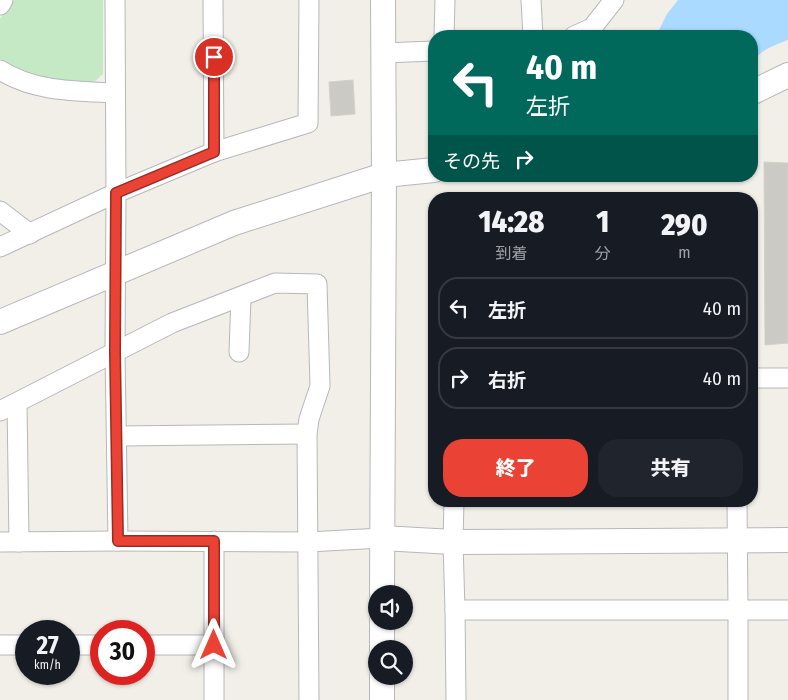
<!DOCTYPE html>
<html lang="ja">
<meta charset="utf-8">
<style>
body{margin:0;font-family:"Fira Sans Condensed","Noto Sans JP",sans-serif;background:#20242c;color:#f1f3f6;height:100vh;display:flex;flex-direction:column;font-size:19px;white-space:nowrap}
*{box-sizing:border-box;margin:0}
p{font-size:16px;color:#9ea1a6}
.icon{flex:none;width:28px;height:28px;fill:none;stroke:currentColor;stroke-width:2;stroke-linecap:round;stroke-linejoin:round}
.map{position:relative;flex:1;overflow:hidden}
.details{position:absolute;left:428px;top:192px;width:330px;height:315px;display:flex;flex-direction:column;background:#171b24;border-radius:20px;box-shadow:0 1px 4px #0004}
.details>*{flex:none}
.guide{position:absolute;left:428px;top:30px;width:330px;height:152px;border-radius:20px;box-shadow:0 1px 4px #0004;background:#00695c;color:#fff;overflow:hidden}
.tools{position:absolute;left:368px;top:585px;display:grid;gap:10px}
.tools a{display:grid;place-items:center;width:45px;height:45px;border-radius:50%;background:#171b24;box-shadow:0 1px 4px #0004;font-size:25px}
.speed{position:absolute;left:15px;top:620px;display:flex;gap:10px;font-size:25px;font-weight:700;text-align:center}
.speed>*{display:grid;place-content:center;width:65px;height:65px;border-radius:50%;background:#171b24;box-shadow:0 1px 4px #0004;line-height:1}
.speed small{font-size:12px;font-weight:400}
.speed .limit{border:8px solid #d22;background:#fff;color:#111}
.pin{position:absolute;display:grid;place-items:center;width:42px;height:42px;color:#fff;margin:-21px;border:2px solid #fff;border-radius:50%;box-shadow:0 1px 5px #0007}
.me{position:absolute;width:55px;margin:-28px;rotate:0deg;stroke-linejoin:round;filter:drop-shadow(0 0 4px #0008)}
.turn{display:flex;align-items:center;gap:18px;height:105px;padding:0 15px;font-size:22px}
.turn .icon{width:65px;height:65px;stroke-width:2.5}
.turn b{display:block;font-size:35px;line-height:42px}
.then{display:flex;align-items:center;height:48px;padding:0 15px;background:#0003;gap:10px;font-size:19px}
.eta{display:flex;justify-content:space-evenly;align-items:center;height:85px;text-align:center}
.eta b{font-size:30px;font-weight:800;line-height:35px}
.cta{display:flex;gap:10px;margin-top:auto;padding:10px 15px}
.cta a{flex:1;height:58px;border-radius:20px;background:#ea4335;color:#fff;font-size:20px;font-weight:800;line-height:58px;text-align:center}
.cta a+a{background:#20242c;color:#f1f3f6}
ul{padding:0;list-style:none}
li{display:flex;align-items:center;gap:15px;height:62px;margin:0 10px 8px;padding:0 5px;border:2px solid #363941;border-radius:20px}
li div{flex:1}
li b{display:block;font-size:19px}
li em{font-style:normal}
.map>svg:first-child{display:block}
</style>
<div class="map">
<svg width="788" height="700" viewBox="0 0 788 700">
<rect width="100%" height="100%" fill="#f1efe8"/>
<!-- green -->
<path fill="#c5e8c5" d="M14 0H103V74L93 83C58 80 31 79 0 59V19Z"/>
<!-- water -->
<path fill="#aadaff" d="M678 0H788V40C773 46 758 50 751 66V36H656L667 14Z"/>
<!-- building -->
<g fill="#cccac5" stroke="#d6d1c6">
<path d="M353 80 355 114 331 116 329 82Z"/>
<path d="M764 162 788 163V343L765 345Z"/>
</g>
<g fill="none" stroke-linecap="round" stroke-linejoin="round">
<!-- minor casing -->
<g stroke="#b5b8bc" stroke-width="21">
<g id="minor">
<path d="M115 0 116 193 115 352 118 541"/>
<path d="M213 0 214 152"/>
<path d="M531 0 533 36"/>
<path d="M0 5 3 0"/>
<path d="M444 36 445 0"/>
<path d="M574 36 592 28 614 0"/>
<path d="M383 53 434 51"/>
<path d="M0 70C34 92 76 91 115 93"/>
<path d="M0 211 30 234"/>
<path d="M0 247 116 193 214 152 308 123 309 0"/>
<path d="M239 352 241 297"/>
<path d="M751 378H788"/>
<path d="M17 403 19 542"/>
<path d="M0 411 172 323 275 283 317 284 320 386 309 419 307 434 309 700"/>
<path d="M117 436 307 434"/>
<path d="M454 501 453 542 455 610 456 700"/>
<path d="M737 501 738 610V700"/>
<path d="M214 541V700"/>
<path d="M0 542 118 541 308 542 382 538"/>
<path d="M455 610H788"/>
<path d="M0 645H26"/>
<path d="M69 645H101"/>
<path d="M144 645H214"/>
</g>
</g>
<!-- tertiary casing -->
<g stroke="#b5b8bc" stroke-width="26">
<g id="tertiary">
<path d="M751 93 788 75"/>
<path d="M0 322 234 223 384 175 434 170"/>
<path d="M382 538 453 542 788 540"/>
<path d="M382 594 384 175 383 0"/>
<path d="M382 621V649"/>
<path d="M382 676V700"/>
</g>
</g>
<!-- minor -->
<use href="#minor" stroke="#fff" stroke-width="19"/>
<!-- tertiary -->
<use href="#tertiary" stroke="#fff" stroke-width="24"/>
</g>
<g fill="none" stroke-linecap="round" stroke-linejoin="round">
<!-- route casing -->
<g stroke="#982c22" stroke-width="12">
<path id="route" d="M214 57V152L116 193 115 352 118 541H214V645"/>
</g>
<!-- route -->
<use href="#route" stroke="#ea4335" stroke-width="9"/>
</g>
</svg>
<div class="tools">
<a><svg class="icon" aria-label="sound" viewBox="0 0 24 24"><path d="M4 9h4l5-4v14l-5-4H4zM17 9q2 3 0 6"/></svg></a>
<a><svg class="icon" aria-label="search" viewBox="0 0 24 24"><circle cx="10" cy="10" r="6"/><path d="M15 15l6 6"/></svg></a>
</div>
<div class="speed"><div>27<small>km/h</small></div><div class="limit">30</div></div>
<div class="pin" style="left:214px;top:57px;background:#d93025"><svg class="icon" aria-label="arrive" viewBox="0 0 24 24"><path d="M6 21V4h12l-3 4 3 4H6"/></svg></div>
<svg class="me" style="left:214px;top:645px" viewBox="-20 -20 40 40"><path d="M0-17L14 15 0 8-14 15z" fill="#ea4335" stroke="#fff" stroke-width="4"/></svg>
<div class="guide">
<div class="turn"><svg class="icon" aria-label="left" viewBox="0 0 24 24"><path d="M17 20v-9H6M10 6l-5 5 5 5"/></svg><div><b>40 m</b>左折</div></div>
<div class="then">その先<svg class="icon" aria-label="right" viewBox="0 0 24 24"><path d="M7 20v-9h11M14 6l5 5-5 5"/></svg></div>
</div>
<section class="details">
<div class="eta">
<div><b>14:28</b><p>到着</p></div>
<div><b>1</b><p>分</p></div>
<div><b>290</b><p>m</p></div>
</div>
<ul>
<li><svg class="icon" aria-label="left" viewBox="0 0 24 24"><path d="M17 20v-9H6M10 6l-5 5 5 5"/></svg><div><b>左折</b></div><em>40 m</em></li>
<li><svg class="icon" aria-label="right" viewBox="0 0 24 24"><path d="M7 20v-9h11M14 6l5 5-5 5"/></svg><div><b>右折</b></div><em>40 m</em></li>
</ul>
<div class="cta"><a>終了</a><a>共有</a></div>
</section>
</div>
